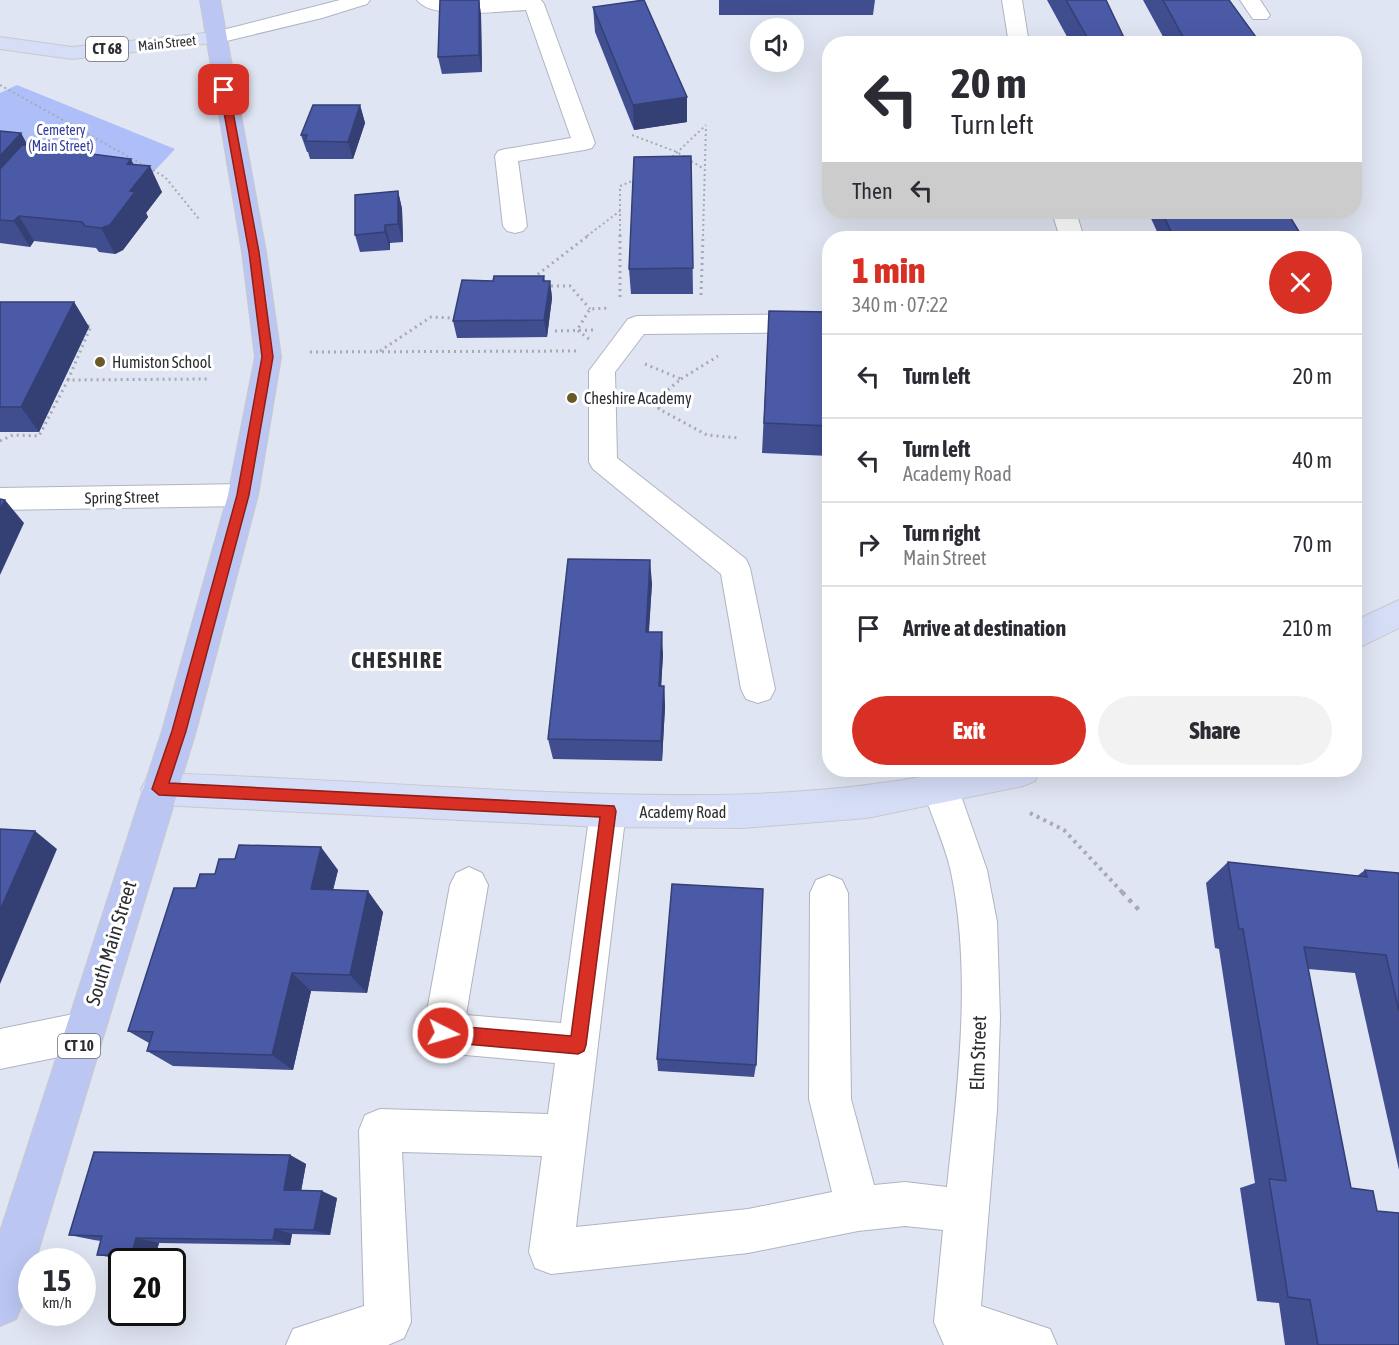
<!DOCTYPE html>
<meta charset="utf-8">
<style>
body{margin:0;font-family:"Asap Condensed",sans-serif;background:#f2f2f3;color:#2b2b33;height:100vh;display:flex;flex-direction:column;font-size:22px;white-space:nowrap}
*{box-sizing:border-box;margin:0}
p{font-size:20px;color:#7c7c81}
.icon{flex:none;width:33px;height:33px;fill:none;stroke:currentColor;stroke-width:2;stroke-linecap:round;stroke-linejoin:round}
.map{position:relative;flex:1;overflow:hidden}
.sheet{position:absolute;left:822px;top:231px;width:540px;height:546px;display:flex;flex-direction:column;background:#fff;border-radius:24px;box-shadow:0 6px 24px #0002}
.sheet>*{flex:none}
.guide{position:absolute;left:822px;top:36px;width:540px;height:183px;border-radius:24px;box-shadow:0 6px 24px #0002;background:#fff;color:#2b2b33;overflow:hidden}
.tools{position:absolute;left:750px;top:18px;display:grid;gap:12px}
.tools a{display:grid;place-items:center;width:54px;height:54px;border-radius:50%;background:#fff;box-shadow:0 6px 24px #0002;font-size:30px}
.speed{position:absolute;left:18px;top:1248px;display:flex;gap:12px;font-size:30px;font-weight:700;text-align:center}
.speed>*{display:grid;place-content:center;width:78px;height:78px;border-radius:50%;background:#fff;box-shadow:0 6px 24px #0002;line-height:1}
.speed small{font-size:15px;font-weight:400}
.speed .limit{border:3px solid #111;border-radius:9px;background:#fff;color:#111}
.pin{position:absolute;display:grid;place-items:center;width:51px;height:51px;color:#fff;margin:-26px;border-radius:12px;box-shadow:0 3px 9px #0006}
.me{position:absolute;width:66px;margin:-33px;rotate:95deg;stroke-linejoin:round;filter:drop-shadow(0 0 4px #0008)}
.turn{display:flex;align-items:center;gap:21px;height:126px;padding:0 30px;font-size:27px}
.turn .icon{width:78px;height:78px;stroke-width:2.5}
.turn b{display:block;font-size:42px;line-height:51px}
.then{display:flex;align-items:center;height:57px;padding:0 30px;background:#0003;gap:12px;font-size:22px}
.round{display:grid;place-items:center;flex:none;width:63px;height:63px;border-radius:32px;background:#f2f2f3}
.headline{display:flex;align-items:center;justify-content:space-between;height:102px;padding:0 30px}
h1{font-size:36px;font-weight:800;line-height:45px;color:#d93025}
.primary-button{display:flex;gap:12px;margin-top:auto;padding:12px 30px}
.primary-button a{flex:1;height:69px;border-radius:36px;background:#d93025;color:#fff;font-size:24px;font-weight:800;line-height:69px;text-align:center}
.primary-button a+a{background:#f2f2f3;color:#2b2b33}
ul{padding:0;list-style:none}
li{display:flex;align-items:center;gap:18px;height:84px;padding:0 30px;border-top:2px solid #e1e1e2}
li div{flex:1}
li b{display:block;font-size:22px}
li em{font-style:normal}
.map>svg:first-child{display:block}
</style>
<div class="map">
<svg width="1399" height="1345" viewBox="0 0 1399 1345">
<rect width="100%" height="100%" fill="#e0e5f3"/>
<!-- green -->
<path fill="#aebef9" d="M17 85 175 149 144 182 0 155V93Z"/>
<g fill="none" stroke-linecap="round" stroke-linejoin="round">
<!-- minor casing -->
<g stroke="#b0b4c2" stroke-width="2">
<g id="minor">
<path d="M340 0H370L367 4 322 18 214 44 207 42 204 38 207 34Z"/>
<path d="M417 0H541L544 4 595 143 592 148 584 150 518 161 527 226 523 231 515 233 507 231 503 226 495 156 498 151 506 149 571 138 526 10C502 11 432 21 417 0Z"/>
<path d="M1002 0H1022L1029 44H1009Z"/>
<path d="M1240 0H1260L1270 15 1267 19H1253Z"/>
<path d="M1052 212H1076L1084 238H1060Z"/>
<path d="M830 314V332L644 334 615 372 617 458 746 559 750 568 775 689 770 699 758 703 746 699 741 689 721 574 593 469 589 462V371L628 319 637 316Z"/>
<path d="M243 484 253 487 258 495 253 503 243 506 0 510V488Z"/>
<path d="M941 774 954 779 959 790 987 870 997 922 1000 1018 997 1110 981 1306 1050 1329 1057 1345H944L934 1322 943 1230 905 1226 858 1231 748 1253 551 1274 535 1268 529 1252 542 1156 402 1152 411 1322 404 1338 388 1345H286L293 1329 364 1306 359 1130 365 1115 380 1109 548 1114 555 1063 443 1053 429 1047 423 1033 450 885 456 873 469 867 482 873 488 885 466 1015 561 1023 590 811 595 799 608 795 621 799 626 811 576 1227 748 1209 832 1192 809 1099 810 893 816 880 829 875 842 880 848 893 851 1099 874 1185 905 1182 947 1187C958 1084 972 974 951 872 945 845 932 817 923 790L928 779Z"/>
<path d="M83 1012 97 1018 103 1032 97 1046 83 1052 0 1069V1029Z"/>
</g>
</g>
<!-- major casing -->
<g stroke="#c8c9ca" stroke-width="2">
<g id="major">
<path d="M214 32 221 34 224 38 221 42 72 59 0 49V37L72 47Z"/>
<path d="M1399 600V628L1354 650V621Z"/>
<path d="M957 770H1040L1035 781 1023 786 867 818 743 828 601 827 159 805 147 800 141 789 147 778 159 773C274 777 389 784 504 790 657 797 807 802 957 770Z"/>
</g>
</g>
<!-- highway casing -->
<g stroke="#c8c9ca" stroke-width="2">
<path id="highway" d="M200 0H220L266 252 281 357 258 495 196 731 35 1262H32C32 1282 24 1301 16 1319L0 1326V1232L162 731 228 495 255 357 242 252Z"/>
</g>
<!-- path-far3 -->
<g stroke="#a6aab5" stroke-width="2" stroke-dasharray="2 3" stroke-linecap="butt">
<path d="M0 85 165 177 199 219"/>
<path d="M632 135 677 152 704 169"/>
<path d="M669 160 706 125"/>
<path d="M587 236 620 211"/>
<path d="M620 236V186L635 180"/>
<path d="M703 236 706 126"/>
</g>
<!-- path-far2 -->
<g stroke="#a6aab5" stroke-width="3" stroke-dasharray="2 4" stroke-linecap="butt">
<path d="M620 235V300"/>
<path d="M533 278 589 235"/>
<path d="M545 286H570L590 309"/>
<path d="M701 295 703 235"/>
<path d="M555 331 593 330"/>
<path d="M589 339 577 330 590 309 609 308"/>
<path d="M380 351 431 317 452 318"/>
<path d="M310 352 580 351"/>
<path d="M645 364 681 379 658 398 659 409 707 435 739 438"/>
<path d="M681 379 718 356"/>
<path d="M68 380 91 326H84"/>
<path d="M635 403 658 398"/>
<path d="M0 441 13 435 39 436 68 380 208 379"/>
</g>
<!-- path-far1 -->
<path stroke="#a6aab5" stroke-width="4" stroke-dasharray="3 4.5" stroke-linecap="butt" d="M1030 813 1064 830 1123 893"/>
<!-- path -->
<path stroke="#a6aab5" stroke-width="4.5" stroke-dasharray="4 6" stroke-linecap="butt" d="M1122 892 1139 910"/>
<!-- minor -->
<use href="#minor" fill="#fff" fill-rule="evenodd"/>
<!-- major -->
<use href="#major" fill="#d6ddf7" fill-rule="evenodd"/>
<!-- highway -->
<use href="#highway" fill="#bbc7f2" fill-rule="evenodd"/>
</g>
<!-- wall -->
<g fill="#404d8f">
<path d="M479 0 481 15 482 72 442 74 438 57Z"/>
<path d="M719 0H875L873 15H719Z"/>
<path d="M1047 0H1106L1127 44H1071Z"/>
<path d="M1143 0H1229L1261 44H1167Z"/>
<path d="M593 7 687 122 634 130 595 32Z"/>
<path d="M360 105 365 123 353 159H310L308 152H307L301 135Z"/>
<path d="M0 131 21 133 27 145 134 164 162 192 146 213 148 217 123 250 115 254 99 252 96 248 34 241 30 247 0 243Z"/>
<path d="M691 156 693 294H631L629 269Z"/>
<path d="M398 191 402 209 403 242 390 243V250L360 252 355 235Z"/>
<path d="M1148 212H1287L1288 238H1160Z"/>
<path d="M544 276 545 281H550L552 298 547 337 457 338 453 321 493 281Z"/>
<path d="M0 302H74L89 327 39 432H0Z"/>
<path d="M769 311 830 312V456L762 453Z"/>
<path d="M652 583 649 632 663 654 661 686H664L665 707 662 761 553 759 548 739Z"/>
<path d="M1228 862 1357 876 1365 870 1399 873V1170L1355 973 1308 969 1351 1188 1399 1345H1285L1279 1303 1257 1301 1240 1188 1255 1183 1219 949 1215 948 1206 883Z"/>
<path d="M338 870 333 890 383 912 367 993 311 991 293 1070 173 1066 147 1051 149 1043 128 1031 196 888Z"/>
<path d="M657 1059 756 1065 754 1077 658 1071Z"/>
<path d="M290 1155 306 1164 301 1191 337 1198 330 1235 292 1234 290 1245 159 1243 154 1260 122 1259 97 1255 101 1241 94 1240 69 1235Z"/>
</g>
<!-- shaded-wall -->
<g fill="#343f74">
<path d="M479 0 481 15 482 72 479 55Z"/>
<path d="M687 97V122L634 130 633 105Z"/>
<path d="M360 105 365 123 353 159 348 142Z"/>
<path d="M21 133 35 159 0 172V156Z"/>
<path d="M131 159 140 178 150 166 162 192 146 213 148 217 123 250 115 254 101 228 130 191 127 164Z"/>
<path d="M398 191 402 209 403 242 398 224Z"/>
<path d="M19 216 34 241 30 247 14 221Z"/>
<path d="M385 225 390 243V250L385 232Z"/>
<path d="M550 281 552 298 547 337 544 320Z"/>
<path d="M74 302 89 327 39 432 21 407Z"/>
<path d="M5 500 24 523 0 575V509Z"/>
<path d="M650 560 652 583 647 654 646 632Z"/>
<path d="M662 632 663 654 660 707 659 686Z"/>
<path d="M664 686 665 707 662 761 661 741Z"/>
<path d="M35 831 57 849 0 984V910Z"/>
<path d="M321 847 338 870 328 910 311 889Z"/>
<path d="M368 891 383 912 367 993 350 975Z"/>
<path d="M292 973 311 991 293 1070 272 1055Z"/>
<path d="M290 1155 306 1164 300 1197 284 1190Z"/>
<path d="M322 1191 337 1198 330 1235 314 1230Z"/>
<path d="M275 1229 292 1234 290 1245 273 1240Z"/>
<path d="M136 1238 159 1243 154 1260 131 1256Z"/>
</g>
<!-- building -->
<g fill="#4b5aa6" stroke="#343f74" stroke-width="1.5">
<path d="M440 0H479V55L438 57Z"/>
<path d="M644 0 687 97 633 105 593 7Z"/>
<path d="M1066 0H1106L1127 44H1091Z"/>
<path d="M1163 0H1229L1261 44H1187Z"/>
<path d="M313 105H360L348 142 305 141 307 135H301Z"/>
<path d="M0 131 21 133 0 156Z"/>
<path d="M22 145 131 159 127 164 150 166 130 191 135 192 110 225 101 228 85 226 82 222 19 216 14 221 0 220V169Z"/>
<path d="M691 156 693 268 629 269 634 157Z"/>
<path d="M398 191V224L385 225V232L355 235V195Z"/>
<path d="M1162 212H1287L1303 238H1174Z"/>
<path d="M494 276H544L543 281H550L544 320 453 321 462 280 493 281Z"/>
<path d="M0 302H74L21 407H0Z"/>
<path d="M769 311 830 312V426L764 423Z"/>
<path d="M0 499 5 500 0 509Z"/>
<path d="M568 559 650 560 646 632H662L659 686H664L661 741 548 739Z"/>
<path d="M0 829 35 831 0 910Z"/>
<path d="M239 845 321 847 311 889 368 891 350 975 292 973 272 1055 147 1051 153 1032 128 1031 174 888H196L200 874H215L219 859H235Z"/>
<path d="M1228 862 1367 877 1365 870 1399 873V1011L1386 955 1304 947 1351 1188 1373 1191 1377 1211 1399 1213V1345H1318L1310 1300 1288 1297 1269 1179 1286 1181 1243 929H1239Z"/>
<path d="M672 884 763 889 756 1065 657 1059Z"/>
<path d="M94 1152 290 1155 284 1190 322 1191 314 1230 275 1229 273 1240 136 1238 131 1256 97 1255 102 1236 69 1235Z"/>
</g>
<!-- route -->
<path fill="#d93025" stroke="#8d1f18" stroke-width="1.5" d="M224 87 229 90 259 252 273 357 249 495 186 731 169 783 614 806 616 811 586 1045 584 1051 578 1054 443 1042 438 1039 435 1033 438 1027 443 1025 571 1036 600 817 159 795 152 789 172 731 237 495 262 357 249 252 220 90Z"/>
<!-- markers -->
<g fill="#685926" stroke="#fff" stroke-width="2">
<circle cx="100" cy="362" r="6"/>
<circle cx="572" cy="398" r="6"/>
</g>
<g text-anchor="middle" stroke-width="6" stroke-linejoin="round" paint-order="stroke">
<!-- far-street labels -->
<g font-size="14" fill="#2d2e33" stroke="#fff">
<text transform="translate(167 43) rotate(-6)" y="5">Main Street</text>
</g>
<!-- far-park labels -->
<g font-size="14" fill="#333e9c" stroke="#fff">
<text x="61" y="135">Cemetery<tspan x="61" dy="16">(Main Street)</tspan></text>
</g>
<!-- shield labels -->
<g fill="#fff" stroke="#6c6d70" stroke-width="1.5">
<rect x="86" y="37" width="42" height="24" rx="4.5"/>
<rect x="58" y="1034" width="42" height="24" rx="4.5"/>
</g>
<g font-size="15" font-weight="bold" fill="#2d2e33">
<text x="107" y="54">CT 68</text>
<text x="79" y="1051">CT 10</text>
</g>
<!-- poi labels -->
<g font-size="16" fill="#2d2e33" stroke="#fff" text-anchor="start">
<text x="112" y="368">Humiston School</text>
<text x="584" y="404">Cheshire Academy</text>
</g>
<!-- street labels -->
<g font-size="16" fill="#2d2e33" stroke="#fff">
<text transform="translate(122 497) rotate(-1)" y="6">Spring Street</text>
<text x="683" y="818">Academy Road</text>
</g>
<!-- near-street labels -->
<g font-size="20" fill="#2d2e33" stroke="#fff">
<text transform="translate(111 943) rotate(-73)" y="7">South Main Street</text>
<text transform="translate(978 1053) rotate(-88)" y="7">Elm Street</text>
</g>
<!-- district labels -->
<g font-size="22" font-weight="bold" letter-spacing="1.5" fill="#2d2e33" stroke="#fff">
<text x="397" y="668">CHESHIRE</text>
</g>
</g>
</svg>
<div class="tools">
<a><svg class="icon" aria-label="sound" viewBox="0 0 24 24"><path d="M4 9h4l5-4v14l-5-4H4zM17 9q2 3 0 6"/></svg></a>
</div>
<div class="speed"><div>15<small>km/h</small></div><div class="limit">20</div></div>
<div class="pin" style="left:224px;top:90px;background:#d93025"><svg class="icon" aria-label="arrive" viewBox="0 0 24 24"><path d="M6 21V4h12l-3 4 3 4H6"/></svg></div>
<svg class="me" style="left:443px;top:1033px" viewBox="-20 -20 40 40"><circle r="17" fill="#d93025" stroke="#fff" stroke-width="3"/><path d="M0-11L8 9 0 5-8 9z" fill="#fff"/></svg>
<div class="guide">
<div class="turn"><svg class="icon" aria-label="left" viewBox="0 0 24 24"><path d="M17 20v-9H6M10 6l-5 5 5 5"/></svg><div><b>20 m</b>Turn left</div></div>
<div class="then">Then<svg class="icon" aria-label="left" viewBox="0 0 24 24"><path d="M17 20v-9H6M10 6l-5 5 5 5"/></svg></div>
</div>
<section class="sheet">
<div class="headline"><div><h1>1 min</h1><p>340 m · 07:22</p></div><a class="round" style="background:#d93025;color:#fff"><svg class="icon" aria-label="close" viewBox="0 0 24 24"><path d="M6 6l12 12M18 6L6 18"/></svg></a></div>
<ul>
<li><svg class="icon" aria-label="left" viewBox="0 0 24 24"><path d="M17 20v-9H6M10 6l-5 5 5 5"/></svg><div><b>Turn left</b></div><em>20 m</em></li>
<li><svg class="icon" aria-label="left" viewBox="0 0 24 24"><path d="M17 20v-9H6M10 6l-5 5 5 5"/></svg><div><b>Turn left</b><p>Academy Road</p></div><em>40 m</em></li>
<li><svg class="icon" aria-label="right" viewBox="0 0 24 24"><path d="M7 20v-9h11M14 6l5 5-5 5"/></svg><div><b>Turn right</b><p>Main Street</p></div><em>70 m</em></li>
<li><svg class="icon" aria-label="arrive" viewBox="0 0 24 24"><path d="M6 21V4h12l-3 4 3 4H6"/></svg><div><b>Arrive at destination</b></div><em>210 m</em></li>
</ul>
<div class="primary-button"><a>Exit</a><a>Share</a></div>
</section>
</div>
